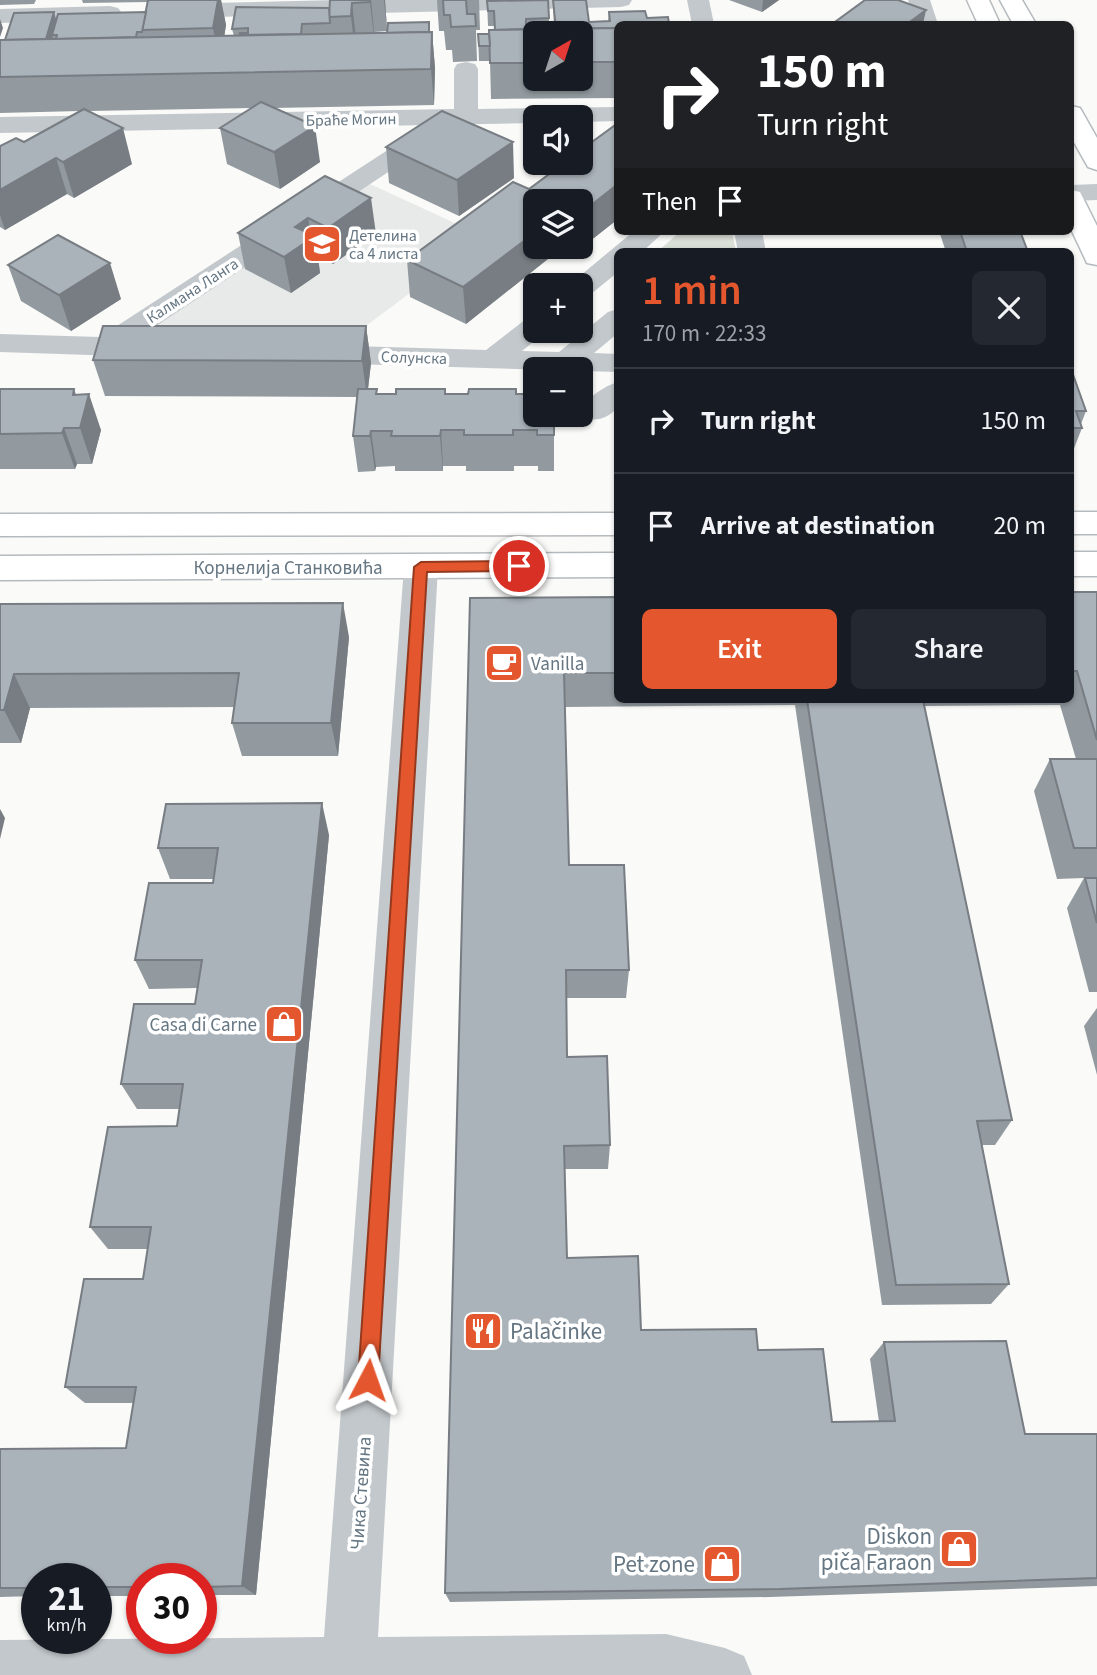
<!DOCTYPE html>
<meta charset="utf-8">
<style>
body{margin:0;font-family:"Source Sans 3",sans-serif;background:#242831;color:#f1f3f6;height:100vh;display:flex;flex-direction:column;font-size:26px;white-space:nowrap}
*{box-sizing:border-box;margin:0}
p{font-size:23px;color:#9ea1a6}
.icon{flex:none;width:38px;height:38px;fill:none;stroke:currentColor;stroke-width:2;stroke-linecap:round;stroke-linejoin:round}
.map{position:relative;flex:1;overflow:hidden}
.side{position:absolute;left:614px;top:248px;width:460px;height:455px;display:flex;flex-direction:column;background:#171b24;border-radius:10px;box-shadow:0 2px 5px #0004}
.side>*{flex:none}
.top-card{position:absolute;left:614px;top:21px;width:460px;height:214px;border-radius:10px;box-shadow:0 2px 5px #0004;background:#202124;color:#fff;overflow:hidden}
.needle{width:46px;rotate:39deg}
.fabs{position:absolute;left:523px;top:21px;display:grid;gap:14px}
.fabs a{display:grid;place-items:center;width:70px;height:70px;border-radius:10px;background:#171b24;box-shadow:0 2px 5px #0004;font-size:35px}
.speed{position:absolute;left:21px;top:1563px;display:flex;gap:14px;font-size:35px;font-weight:700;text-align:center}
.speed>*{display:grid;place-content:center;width:91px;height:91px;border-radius:50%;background:#171b24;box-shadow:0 2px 5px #0004;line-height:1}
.speed small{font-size:18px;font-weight:400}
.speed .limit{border:10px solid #d22;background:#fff;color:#111}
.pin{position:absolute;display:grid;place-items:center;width:60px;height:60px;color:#fff;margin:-30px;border:4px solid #fff;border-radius:50%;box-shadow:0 2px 7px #0007}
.me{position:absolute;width:77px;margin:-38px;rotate:4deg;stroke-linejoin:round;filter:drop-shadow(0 0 5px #0008)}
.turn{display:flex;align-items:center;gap:24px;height:147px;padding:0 28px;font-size:32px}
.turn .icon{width:91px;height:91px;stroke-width:2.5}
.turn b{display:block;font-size:49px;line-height:60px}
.then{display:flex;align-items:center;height:66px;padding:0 28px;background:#0003;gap:14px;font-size:26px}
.round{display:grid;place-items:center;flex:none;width:74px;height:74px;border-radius:10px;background:#242831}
.summary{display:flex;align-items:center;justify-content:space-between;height:119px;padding:0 28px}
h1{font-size:42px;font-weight:600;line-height:52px;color:#e4572e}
.cta{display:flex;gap:14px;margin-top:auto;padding:14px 28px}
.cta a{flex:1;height:80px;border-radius:10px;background:#e4572e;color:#fff;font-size:28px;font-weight:600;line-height:80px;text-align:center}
.cta a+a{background:#242831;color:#f1f3f6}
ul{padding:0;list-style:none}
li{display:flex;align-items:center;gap:21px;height:105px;padding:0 28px;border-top:2px solid #363941}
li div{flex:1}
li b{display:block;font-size:26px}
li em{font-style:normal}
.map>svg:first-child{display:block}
</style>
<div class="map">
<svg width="1097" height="1675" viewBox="0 0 1097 1675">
<rect width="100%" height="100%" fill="#fafaf8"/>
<!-- built -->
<path fill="#e8e9e9" d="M368 183 485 237 347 340 140 334Z"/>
<!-- green -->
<path fill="#dadfd7" d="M681 231H732L736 252H657Z"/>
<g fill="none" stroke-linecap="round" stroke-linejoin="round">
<!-- major casing -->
<g stroke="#b5babe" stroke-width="3">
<g id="major">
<path d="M967 0H989L1000 24H978Z"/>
<path d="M1000 0H1022L1036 24H1013Z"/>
<path d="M1071 106 1080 108 1097 138V170L1088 167 1071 137Z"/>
<path d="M1071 190 1080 192 1097 226V265L1087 263 1071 229Z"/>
<rect x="1071" y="512" width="26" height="22"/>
<path d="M618 513V535L0 536V514Z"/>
<rect x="1071" y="552" width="26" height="24"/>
<path d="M618 553V577L0 580V556Z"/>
</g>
</g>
<!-- minor -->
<g fill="#c3c8cc" fill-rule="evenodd">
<path d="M338 0H632L629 5 621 7 170 18 162 16 158 11 162 6 170 4Z"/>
<path d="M687 0H709L714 24H692Z"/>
<path d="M908 0H930L938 24H916Z"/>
<path d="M110 6 118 8 122 13 118 18 0 23V9Z"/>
<path d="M466 62 475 64 478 69V109L618 107V121L581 122V117H536V123L0 133V117L454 109V69L457 64Z"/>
<path d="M429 126 438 129 442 134 438 139 138 338 160 341 165 348 160 355 150 357 0 352V334L100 337 420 129Z"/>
<path d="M1097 184V200L1071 201V185Z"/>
<path d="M634 231H665L642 252H618V272L591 294 581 297V285H569Z"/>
<path d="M734 231H762L766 252H738Z"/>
<path d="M618 309V333L594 353 618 354V372L319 363 309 361 304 354 309 347 319 345 486 350 526 319 536 316V331H547L522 351 559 352 608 312Z"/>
<path d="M618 382V408C606 418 599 422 584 418L581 413C584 399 604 386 618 382Z"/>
<path d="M421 555 433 558 438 567 378 1637 666 1634 725 1648 744 1656 752 1675H0V1640L324 1637 404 567 409 558Z"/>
</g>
<!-- major -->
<use href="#major" fill="#fff" fill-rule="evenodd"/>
</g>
<!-- wall -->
<g fill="#929a9f" fill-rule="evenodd">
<path d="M0 0H36L34 4 0 5Z"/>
<path d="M82 0H221L226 25 224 36H234L232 29 329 8 330 0H385L387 30 432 32 435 68 434 105 273 108 320 162 280 189 227 164 220 128 252 108 89 111 132 164 74 198 67 194 5 230 0 227V146L24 142 80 111 0 113V39L5 40 56 20 146 12 148 2 83 3ZM387 31V33H374V32Z"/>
<path d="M437 0H479L480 30H476L477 61 453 62 452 50H446L444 31H439Z"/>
<path d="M553 0 589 22 608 21 609 12 618 24V98L491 99 490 61H479L478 34H489L494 30V26H488L487 1 549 18V29H554ZM536 33H581V79H536Z"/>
<path d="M729 0H779L762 12Z"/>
<path d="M618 123V219L576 252 564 247H581V201H536V247H563L466 324 410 297 407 260 513 182 529 189 564 163H581V150Z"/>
<path d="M386 147 514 178 459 216 389 183Z"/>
<path d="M325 176 376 234 333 264 318 256 320 273 291 293 245 269 238 233Z"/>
<path d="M939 231H1020L1028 252H946Z"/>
<path d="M8 265 121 299 71 331 21 301Z"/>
<path d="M366 326 371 363 368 389H377V394H396L445 389 446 394H516L554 415V471H538V466H514V471H466V466H443V471H395V466L376 467 375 471 358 472 353 436 357 397 105 396 93 360Z"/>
<path d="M1071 369 1086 411 1081 424 1082 428 1071 456Z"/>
<path d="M618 378V416L616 415Z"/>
<path d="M0 389 76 395 101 430 92 464H77L75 469H0Z"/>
<path d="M1071 592H1097V992H1089L1067 908 1084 878 1057 879 1034 791 1050 759H1076L1060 705 924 706 1012 1120 995 1145H982L1009 1284 991 1304 882 1305 795 705 565 707 569 865 629 970 626 998H566L567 1057 610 1145 608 1169H565L567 1258 641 1330 758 1350 832 1422H879L870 1359 884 1342 1025 1434H1097V1586L770 1597 450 1602 445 1593 470 598 618 597V700H1071Z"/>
<path d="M0 604 349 637 338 756H242L232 723 234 707 30 708 21 743H0Z"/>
<path d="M329 835 256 1595H201V1578H142V1596H96V1578H37V1596L0 1597V1449L126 1448 134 1403H85L65 1387 143 1279 148 1249H108L90 1227 177 1126 180 1109H137L121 1084 195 1004 197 988 149 989 135 960 213 883 214 879H170L158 848Z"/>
<path d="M1097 1008V1075L1084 1026Z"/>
</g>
<!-- shaded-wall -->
<g fill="#777d82">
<path d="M218 0H221L226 25 220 64 213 28Z"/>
<path d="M371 0 374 32V37L370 2Z"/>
<path d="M384 0H385L387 31Z"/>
<path d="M763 0H779L762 12Z"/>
<path d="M352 3 356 38 355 52 351 16Z"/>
<path d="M926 10 923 24H907Z"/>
<path d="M54 12 58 26 52 35 54 42H45Z"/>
<path d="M0 19 3 28 0 37Z"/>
<path d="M432 32 435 68 434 105 431 69Z"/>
<path d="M315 126 320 162 280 189 274 152Z"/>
<path d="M123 128 132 164 74 198 63 162Z"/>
<path d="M513 142 514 178 459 216 457 180Z"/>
<path d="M56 158 67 194 5 230 0 215V190Z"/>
<path d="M618 184V219L576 252V247H581V213Z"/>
<path d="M371 198 376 234 333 264 328 228Z"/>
<path d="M308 218 312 238 315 236 320 273 291 293 284 257 295 227Z"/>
<path d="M536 232V247H563L466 324 463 287Z"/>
<path d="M110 263 121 299 71 331 59 295Z"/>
<path d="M366 326 371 363 367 397 362 361Z"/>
<path d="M74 389 83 415 89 394 101 430 92 464 80 428 73 395Z"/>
<path d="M64 428 77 464 75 469 62 433Z"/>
<path d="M441 430 443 466V471L440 436Z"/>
<path d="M371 431 376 467 375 471 370 436Z"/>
<path d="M343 603 349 637 338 756 331 723Z"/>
<path d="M14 674 30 708 21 743 4 710Z"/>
<path d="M322 803 329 835 256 1595 242 1586Z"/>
<path d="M0 809 5 818 0 839Z"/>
</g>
<!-- building -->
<g fill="#aab3b9" stroke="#777d82" stroke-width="2">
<path d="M148 0H218L213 28 142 30Z"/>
<path d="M330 0H370V2L352 3 351 16 329 17Z"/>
<path d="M443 0H466L467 14H475L476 26 451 27 450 15H444Z"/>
<path d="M548 0 549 18 526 19V29L495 30 494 11H488L487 1Z"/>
<path d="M553 0H586L589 22 610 21 609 12 645 11 647 18 668 17 669 24 676 23V24H618V28L556 29Z"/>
<path d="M865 0H898L926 10 907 24H841L835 22Z"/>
<path d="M236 7 329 8 330 23 302 24 301 34 240 35V33H248V28L232 29Z"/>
<path d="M54 12 46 39 5 40 14 13Z"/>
<path d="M146 12 142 32H137L136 37 56 39 57 35H52L58 14Z"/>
<path d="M429 22V32L387 33 388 23Z"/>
<path d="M618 28V62H581V33H536V63H490L489 30Z"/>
<path d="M432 32 431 69 0 77V40Z"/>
<path d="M478 34H489L490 46H479Z"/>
<path d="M261 102 315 126 274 152 220 128Z"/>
<path d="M84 109 123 128 63 162 56 158 0 190V146L16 138 24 142Z"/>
<path d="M442 111 513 142 457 180 386 147Z"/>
<path d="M618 123V184L581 213V201H536V232L463 287 407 260 513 182 529 189 564 163H581V150Z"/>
<path d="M325 176 371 198 328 228 308 218 295 227 315 236 284 257 238 233Z"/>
<path d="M960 231H1020L1028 252H967Z"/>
<path d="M58 235 110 263 59 295 8 265Z"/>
<path d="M103 326H366L362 361 93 360Z"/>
<path d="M1071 369 1086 411H1076L1082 428H1071Z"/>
<path d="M0 389H74L73 395 89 394 80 428H64L62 433 0 434Z"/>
<path d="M358 389H377L376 394H396V389H445V394H468L469 389H516V394H536V415H554V435H537V430H513V435H464V430H441L440 436H391L392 431H371L370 436H353Z"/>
<path d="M1071 592H1097V740L1077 671H1071Z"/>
<path d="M618 597V673H564L569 865H624L629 970H566L567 1057 607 1056 610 1145 564 1146 567 1258 638 1256 641 1330 756 1329 758 1350 823 1349 832 1422 895 1421 884 1342 1006 1341 1025 1434H1097V1578L780 1589 445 1593 470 598Z"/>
<path d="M343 603 331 723H232L239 673 14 674 4 710H0V604Z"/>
<path d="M807 700H923L1012 1120 977 1121 1009 1284 896 1285Z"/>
<path d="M1050 759H1097V848H1074Z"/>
<path d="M322 803 242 1586 201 1587V1578H142V1587H96V1578H37V1588H0V1449L126 1448 136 1387H65L84 1279H143L151 1227H90L108 1127 177 1126 183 1084H121L134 1004H195L202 960H135L149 883H213L218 848H158L166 804Z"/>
<path d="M1085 878H1097V923Z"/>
</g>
<!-- route -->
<path fill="#e4572e" stroke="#94391e" stroke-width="2" d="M519 561 526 566 519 571 427 572 378 1380 375 1387 368 1390 361 1387 358 1380 414 567 421 562Z"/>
<!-- icons -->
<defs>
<g id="school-square" transform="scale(2.0125)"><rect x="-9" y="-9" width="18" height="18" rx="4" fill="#e4572e" stroke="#fff"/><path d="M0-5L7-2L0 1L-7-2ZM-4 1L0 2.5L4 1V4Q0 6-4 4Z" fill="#fff"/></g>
<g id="cafe-square" transform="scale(2.0125)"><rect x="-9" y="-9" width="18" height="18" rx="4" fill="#e4572e" stroke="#fff"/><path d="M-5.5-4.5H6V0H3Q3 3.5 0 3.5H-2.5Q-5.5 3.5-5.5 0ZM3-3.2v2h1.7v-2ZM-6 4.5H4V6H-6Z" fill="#fff"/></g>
<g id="shop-square" transform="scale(2.0125)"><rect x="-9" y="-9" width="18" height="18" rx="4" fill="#e4572e" stroke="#fff"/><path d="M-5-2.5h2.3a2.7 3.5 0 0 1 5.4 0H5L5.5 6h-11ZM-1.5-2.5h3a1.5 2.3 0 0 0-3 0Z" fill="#fff"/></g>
<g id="restaurant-square" transform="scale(2.0125)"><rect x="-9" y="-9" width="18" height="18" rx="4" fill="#e4572e" stroke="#fff"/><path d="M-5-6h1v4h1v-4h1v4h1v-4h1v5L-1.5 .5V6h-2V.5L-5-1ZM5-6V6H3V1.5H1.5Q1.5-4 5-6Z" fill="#fff"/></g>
</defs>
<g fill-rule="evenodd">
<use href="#school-square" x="322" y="244"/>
<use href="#cafe-square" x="504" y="663"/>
<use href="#shop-square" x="284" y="1024"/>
<use href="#restaurant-square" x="483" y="1331"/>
<use href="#shop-square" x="959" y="1549"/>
<use href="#shop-square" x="722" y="1564"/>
</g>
<g text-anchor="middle" stroke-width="7" stroke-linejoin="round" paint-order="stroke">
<!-- far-street labels -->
<g font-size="16" fill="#657683" stroke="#fff">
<text transform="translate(351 119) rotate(-1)" y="6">Браће Могин</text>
<text transform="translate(192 290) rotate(-33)" y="6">Калмана Ланга</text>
<text transform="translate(414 357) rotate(2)" y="6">Солунска</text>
</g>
<!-- far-poi labels -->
<g font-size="16" fill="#657683" stroke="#fff" text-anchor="start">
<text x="349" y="241">Детелина<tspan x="349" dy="18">са 4 листа</tspan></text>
</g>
<!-- street labels -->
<g font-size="19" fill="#657683" stroke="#fff">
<text x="288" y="574">Корнелија Станковића</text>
<text transform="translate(360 1493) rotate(-86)" y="7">Чика Стевина</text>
</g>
<!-- poi labels -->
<g font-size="19" fill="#657683" stroke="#fff" text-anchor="start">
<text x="531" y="670">Vanilla</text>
<text x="257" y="1031" text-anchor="end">Casa di Carne</text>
</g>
<!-- near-poi labels -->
<g font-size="23" fill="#657683" stroke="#fff" text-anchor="end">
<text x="510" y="1339" text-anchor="start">Palačinke</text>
<text x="932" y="1544">Diskon<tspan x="932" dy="26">piča Faraon</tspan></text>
<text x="695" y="1572">Pet zone</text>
</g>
</g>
</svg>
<div class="fabs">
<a><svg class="needle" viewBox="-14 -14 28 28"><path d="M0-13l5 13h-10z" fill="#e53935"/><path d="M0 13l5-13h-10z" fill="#9ea1a6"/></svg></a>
<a><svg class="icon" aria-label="sound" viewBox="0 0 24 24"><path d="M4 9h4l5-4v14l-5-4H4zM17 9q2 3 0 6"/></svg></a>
<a><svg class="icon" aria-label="layers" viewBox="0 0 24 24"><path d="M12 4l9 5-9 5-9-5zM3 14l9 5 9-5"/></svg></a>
<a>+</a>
<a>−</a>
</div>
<div class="speed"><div>21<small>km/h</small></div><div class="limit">30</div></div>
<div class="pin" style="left:519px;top:566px;background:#d93025"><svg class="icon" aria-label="arrive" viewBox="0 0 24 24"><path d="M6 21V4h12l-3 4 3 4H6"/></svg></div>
<svg class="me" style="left:368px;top:1380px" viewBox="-20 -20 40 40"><path d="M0-17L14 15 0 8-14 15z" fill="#e4572e" stroke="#fff" stroke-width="4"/></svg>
<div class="top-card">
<div class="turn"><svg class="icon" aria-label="right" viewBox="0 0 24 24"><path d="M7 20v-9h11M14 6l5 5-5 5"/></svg><div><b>150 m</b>Turn right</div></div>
<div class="then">Then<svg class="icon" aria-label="arrive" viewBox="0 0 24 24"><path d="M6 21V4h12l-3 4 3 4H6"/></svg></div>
</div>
<section class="side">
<div class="summary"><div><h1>1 min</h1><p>170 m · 22:33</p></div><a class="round"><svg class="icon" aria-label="close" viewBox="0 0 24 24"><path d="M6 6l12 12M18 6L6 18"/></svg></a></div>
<ul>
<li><svg class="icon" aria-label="right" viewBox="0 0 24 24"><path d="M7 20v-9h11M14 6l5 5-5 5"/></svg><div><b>Turn right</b></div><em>150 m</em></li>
<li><svg class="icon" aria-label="arrive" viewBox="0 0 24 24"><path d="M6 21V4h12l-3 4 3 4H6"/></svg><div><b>Arrive at destination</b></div><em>20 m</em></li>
</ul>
<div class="cta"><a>Exit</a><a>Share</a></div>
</section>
</div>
